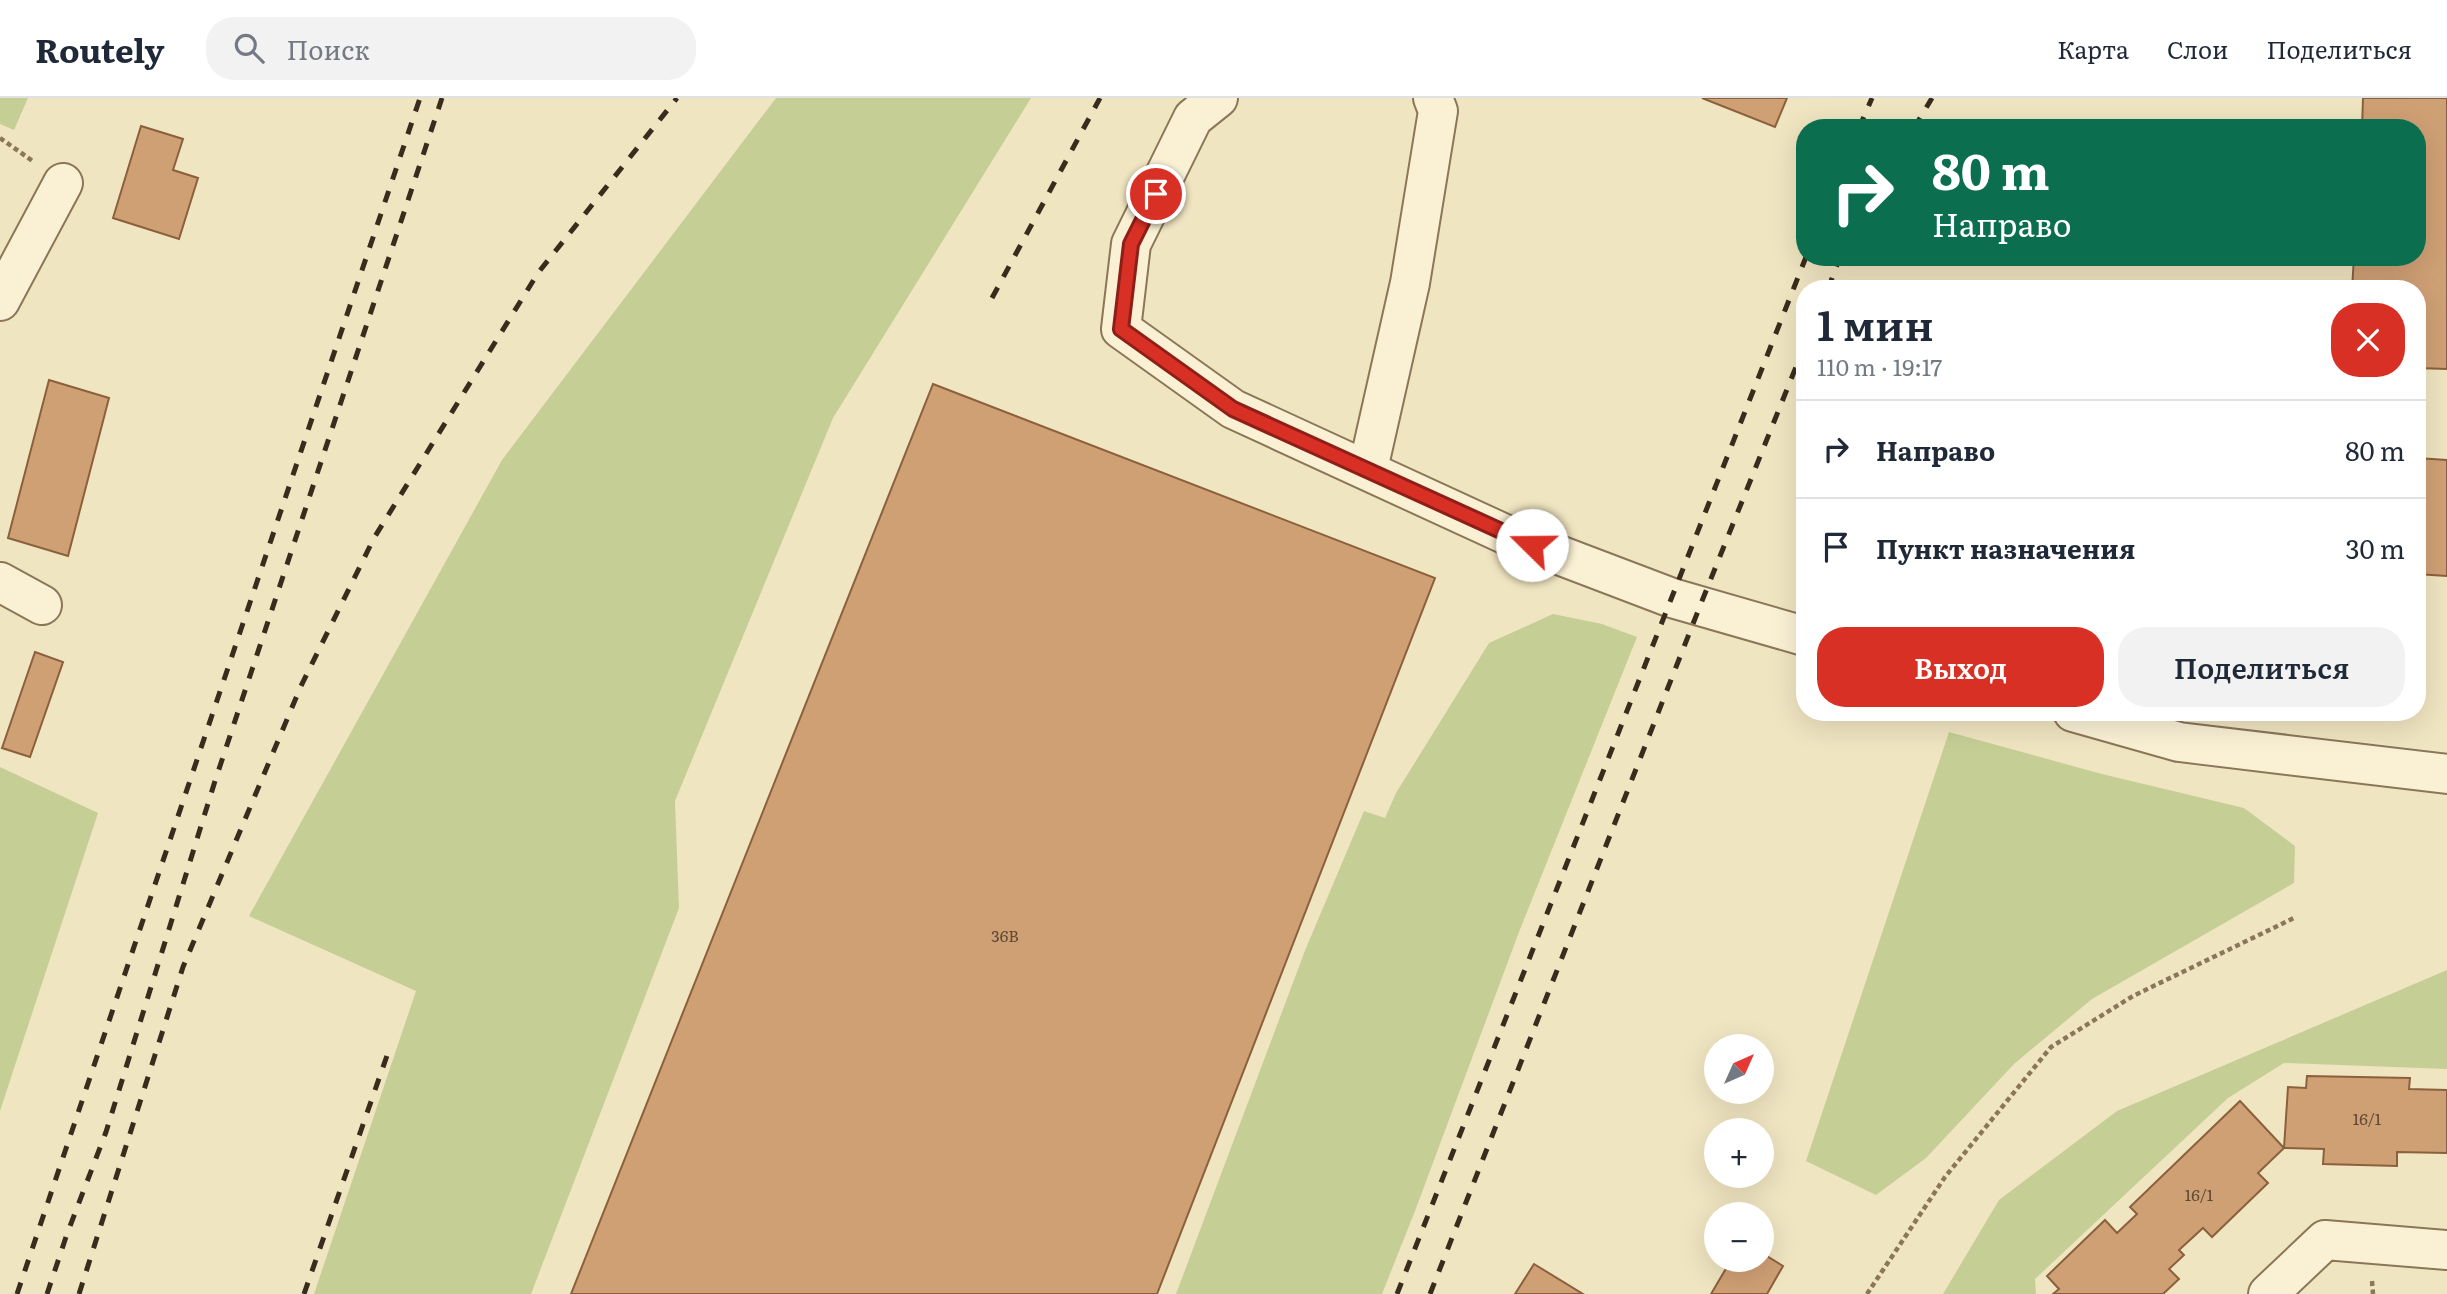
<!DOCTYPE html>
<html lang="ru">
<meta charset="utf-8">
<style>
body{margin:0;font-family:Literata,serif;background:#f2f2f3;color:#1f2937;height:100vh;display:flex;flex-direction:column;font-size:26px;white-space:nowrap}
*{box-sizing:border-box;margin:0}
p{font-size:23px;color:#747a83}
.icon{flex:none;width:38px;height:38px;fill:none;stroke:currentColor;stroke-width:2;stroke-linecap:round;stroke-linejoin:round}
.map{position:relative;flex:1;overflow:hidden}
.drawer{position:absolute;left:1796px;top:182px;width:630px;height:441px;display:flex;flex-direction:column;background:#fff;border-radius:28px;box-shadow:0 7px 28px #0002}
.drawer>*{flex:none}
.top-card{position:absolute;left:1796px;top:21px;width:630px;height:147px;border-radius:28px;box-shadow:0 7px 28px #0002;background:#0b6e4f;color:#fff;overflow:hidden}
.needle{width:46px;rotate:45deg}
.fabs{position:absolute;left:1704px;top:936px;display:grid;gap:14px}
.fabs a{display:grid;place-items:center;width:70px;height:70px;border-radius:50%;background:#fff;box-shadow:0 7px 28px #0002;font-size:35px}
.pin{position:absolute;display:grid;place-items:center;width:60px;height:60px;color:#fff;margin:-30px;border:4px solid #fff;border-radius:50%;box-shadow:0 2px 7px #0007}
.me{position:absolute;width:77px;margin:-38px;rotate:292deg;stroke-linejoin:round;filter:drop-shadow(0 0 5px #0008)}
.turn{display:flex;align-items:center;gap:24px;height:147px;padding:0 21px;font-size:32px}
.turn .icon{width:91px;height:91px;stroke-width:2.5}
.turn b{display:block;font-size:49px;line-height:60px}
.round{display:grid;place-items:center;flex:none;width:74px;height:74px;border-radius:28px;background:#f2f2f3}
.headline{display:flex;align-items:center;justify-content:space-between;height:119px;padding:0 21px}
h1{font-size:42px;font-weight:600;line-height:52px}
.action{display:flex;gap:14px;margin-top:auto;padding:14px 21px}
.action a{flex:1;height:80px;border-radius:28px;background:#d93025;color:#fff;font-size:28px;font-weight:600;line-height:80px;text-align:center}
.action a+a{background:#f2f2f3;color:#1f2937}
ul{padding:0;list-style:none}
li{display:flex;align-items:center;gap:21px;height:98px;padding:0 21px;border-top:2px solid #e0e1e3}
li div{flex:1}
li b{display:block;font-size:26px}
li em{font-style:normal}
header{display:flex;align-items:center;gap:42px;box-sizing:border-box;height:98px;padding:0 35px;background:#fff;border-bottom:2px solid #e0e1e3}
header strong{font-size:33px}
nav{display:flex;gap:38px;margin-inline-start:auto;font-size:24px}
.search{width:490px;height:63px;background:#f2f2f3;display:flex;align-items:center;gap:18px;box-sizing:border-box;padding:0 24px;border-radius:28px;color:#747a83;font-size:26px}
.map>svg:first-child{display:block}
</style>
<header>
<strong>Routely</strong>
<div class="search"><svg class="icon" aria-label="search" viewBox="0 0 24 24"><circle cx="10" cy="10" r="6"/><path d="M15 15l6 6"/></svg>Поиск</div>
<nav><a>Карта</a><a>Слои</a><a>Поделиться</a></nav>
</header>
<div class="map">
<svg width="2447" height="1196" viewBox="0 0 2447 1196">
<rect width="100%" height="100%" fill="#f0e5c1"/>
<!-- green -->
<g fill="#c5cf95">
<path d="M0 0H28L14 32 0 26Z"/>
<path d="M776 0H1031L833 320 675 703 679 810 531 1196H314L416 893 249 818 502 362Z"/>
<path d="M1553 516 1602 526 1637 539 1519 834 1415 1113 1382 1196H1176L1306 850 1364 713 1385 720 1396 695 1489 545Z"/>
<path d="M1949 634 2102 676 2244 710 2295 748 2294 785 2092 901 2014 966 1926 1060 1876 1097 1806 1063Z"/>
<path d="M0 669 98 715 0 1013Z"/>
<path d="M2447 872V971L2284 965 2228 1000 2035 1181 2036 1196H1943L1999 1102 2117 1013Z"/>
</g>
<!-- building -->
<g fill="#d0a075" stroke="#8b603c" stroke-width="2">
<path d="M1702 0H1787L1775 29Z"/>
<path d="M2363 0H2447V271L2417 270V191H2352L2354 159H2417V30H2362Z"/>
<path d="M141 28 183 41 173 72 198 80 179 141 113 120Z"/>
<path d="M49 282 109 300 68 458 8 440Z"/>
<path d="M933 286 1435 480 1157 1196H571Z"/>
<path d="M2417 360 2447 362V478L2417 476Z"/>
<path d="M35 554 63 564 30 659 2 650Z"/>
<path d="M2307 978 2410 980 2409 991 2447 992V1055L2397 1054V1068L2323 1066 2324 1051 2284 1050 2288 989 2306 990Z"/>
<path d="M2240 1003 2284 1050 2258 1075 2268 1085 2212 1139 2203 1130 2179 1152 2184 1157 2169 1171 2179 1181 2163 1196H2053L2059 1191 2047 1178 2105 1122 2117 1135 2137 1116 2130 1109Z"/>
<path d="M1762 1155 1783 1168 1767 1196H1711L1731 1162H1762Z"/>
<path d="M1534 1166 1583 1196H1515Z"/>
</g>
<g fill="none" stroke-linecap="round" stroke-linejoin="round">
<!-- minor casing -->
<g stroke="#8b7658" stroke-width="42">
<g id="minor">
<path d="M1218 0 1193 20 1131 146 1121 231 1233 311 1509 438 1672 500 1804 538"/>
<path d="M0 203 63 85"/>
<path d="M1368 371 1410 185 1438 13 1433 0"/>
<path d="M0 484 42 507"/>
<path d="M2073 614 2179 644 2447 676"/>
<path d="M2268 1196 2325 1142 2447 1152"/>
</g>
</g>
<!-- path -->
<g stroke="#8b7658" stroke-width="4.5" stroke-dasharray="5 3.5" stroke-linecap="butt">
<path d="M0 40 34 64"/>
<path d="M2372 1183 2373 1196"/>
<path d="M1867 1196 1945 1079 2051 949 2133 898 2296 819"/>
</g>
<!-- minor -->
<use href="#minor" stroke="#faf1d5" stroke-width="38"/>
<!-- rail -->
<g stroke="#3a2c1d" stroke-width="5" stroke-dasharray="12 12" stroke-linecap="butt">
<path d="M1859 30 1872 0"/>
<path d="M1914 30 1932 0"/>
<path d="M1828 191 1840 159"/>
<path d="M992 200 1100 0"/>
<path d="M17 1196 420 0"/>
<path d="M47 1196 67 1136 106 1034 215 683 442 0"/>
<path d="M79 1196 183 869 301 588 374 440 538 175 677 0"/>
<path d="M304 1196 390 949"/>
<path d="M1397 1196 1806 159"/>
<path d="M1430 1196 1700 508 1804 249"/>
</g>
</g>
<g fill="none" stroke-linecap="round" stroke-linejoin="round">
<!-- route casing -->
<g stroke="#8d1f18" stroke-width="18">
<path id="route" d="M1156 96 1131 146 1121 231 1233 311 1532 447"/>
</g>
<!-- route -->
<use href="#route" stroke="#d93025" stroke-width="12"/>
</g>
<g text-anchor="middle" stroke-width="7" stroke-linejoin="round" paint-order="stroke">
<!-- number labels -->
<g font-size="16" fill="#604933">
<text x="1005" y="844">36В</text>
<text x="2367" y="1027">16/1</text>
<text x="2199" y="1103">16/1</text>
</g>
</g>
</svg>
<div class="fabs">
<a><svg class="needle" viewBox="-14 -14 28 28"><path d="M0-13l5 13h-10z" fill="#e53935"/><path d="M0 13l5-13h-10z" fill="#747a83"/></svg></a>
<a>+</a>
<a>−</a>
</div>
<div class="pin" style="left:1156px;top:96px;background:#d93025"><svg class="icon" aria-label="arrive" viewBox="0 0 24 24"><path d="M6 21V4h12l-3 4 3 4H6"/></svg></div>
<svg class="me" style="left:1532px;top:447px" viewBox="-20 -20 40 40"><circle r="19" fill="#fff"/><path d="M0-13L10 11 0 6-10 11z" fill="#d93025"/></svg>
<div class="top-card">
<div class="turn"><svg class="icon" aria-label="right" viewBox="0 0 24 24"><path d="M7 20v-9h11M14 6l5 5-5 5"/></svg><div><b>80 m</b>Направо</div></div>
</div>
<section class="drawer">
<div class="headline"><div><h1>1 мин</h1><p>110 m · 19:17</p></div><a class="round" style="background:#d93025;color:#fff"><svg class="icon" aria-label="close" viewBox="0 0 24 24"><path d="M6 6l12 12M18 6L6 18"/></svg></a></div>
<ul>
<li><svg class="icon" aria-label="right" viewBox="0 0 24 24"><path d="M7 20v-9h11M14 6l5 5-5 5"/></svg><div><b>Направо</b></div><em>80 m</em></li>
<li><svg class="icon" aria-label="arrive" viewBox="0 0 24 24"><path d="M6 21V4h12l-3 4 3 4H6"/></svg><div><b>Пункт назначения</b></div><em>30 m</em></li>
</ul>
<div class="action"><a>Выход</a><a>Поделиться</a></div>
</section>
</div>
